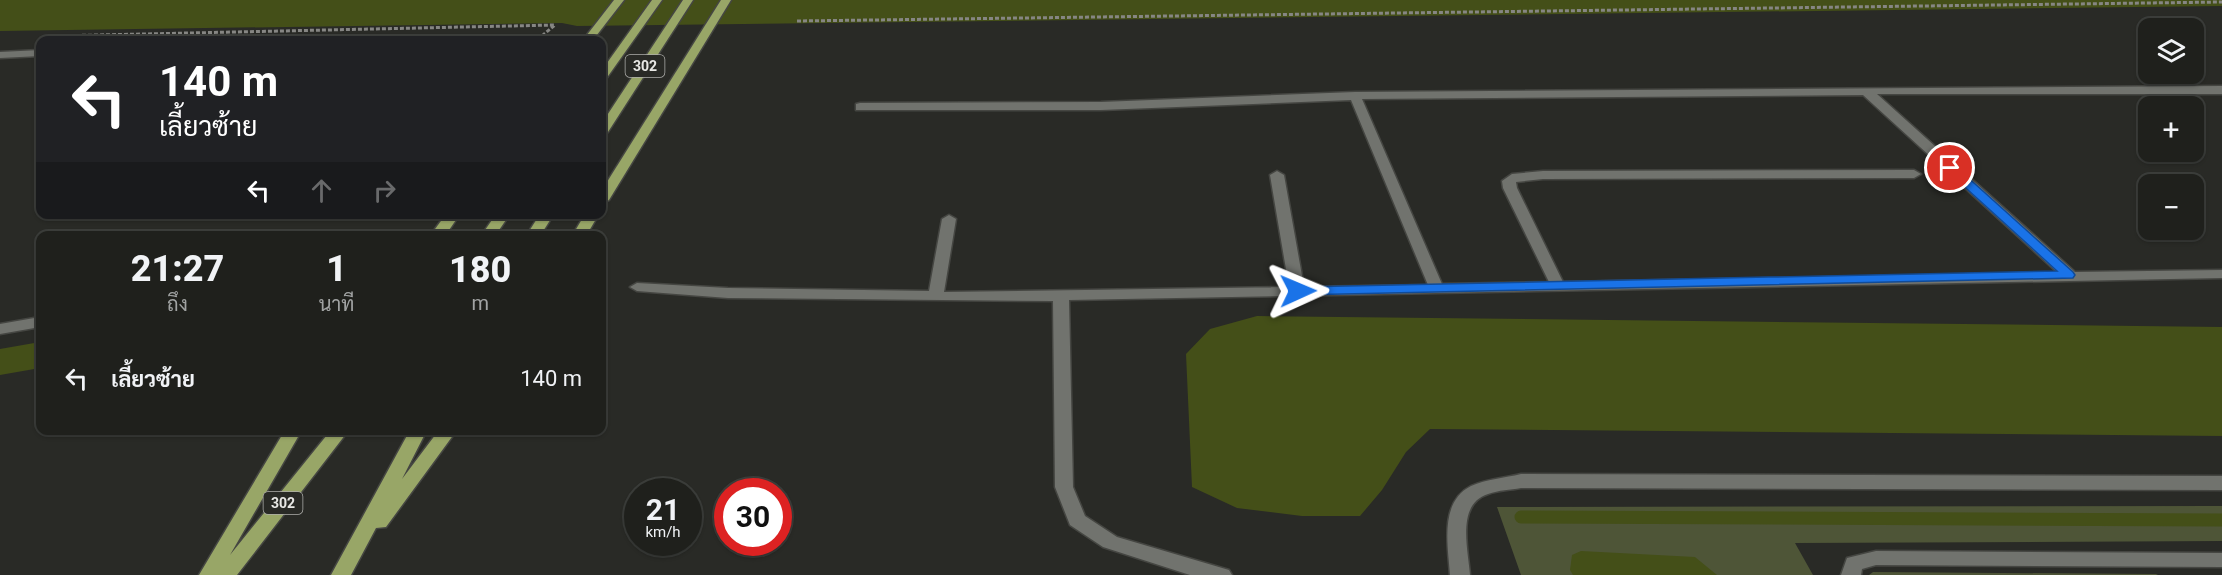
<!DOCTYPE html>
<html lang="th">
<meta charset="utf-8">
<style>
body{margin:0;font-family:Roboto,Sarabun,sans-serif;background:#272825;color:#f1f3f6;height:100vh;display:flex;flex-direction:column;font-size:22px;white-space:nowrap}
*{box-sizing:border-box;margin:0}
p{font-size:20px;color:#a1a3a3}
.icon{flex:none;width:33px;height:33px;fill:none;stroke:currentColor;stroke-width:2;stroke-linecap:round;stroke-linejoin:round}
.map{position:relative;flex:1;overflow:hidden}
.sheet{position:absolute;left:36px;top:231px;width:570px;height:204px;display:flex;flex-direction:column;background:#1f201c;border-radius:12px;box-shadow:0 2px 4px #0004,0 0 0 2px #3c3e3b}
.sheet>*{flex:none}
.hud{position:absolute;left:36px;top:36px;width:570px;height:183px;border-radius:12px;box-shadow:0 2px 4px #0004,0 0 0 2px #3c3e3b;background:#202124;color:#fff;overflow:hidden}
.fabs{position:absolute;left:2138px;top:18px;display:grid;gap:12px}
.fabs a{display:grid;place-items:center;width:66px;height:66px;border-radius:12px;background:#1f201c;box-shadow:0 2px 4px #0004,0 0 0 2px #3c3e3b;font-size:30px}
.speed{position:absolute;left:624px;top:478px;display:flex;gap:12px;font-size:30px;font-weight:700;text-align:center}
.speed>*{display:grid;place-content:center;width:78px;height:78px;border-radius:50%;background:#1f201c;box-shadow:0 2px 4px #0004,0 0 0 2px #3c3e3b;line-height:1}
.speed small{font-size:15px;font-weight:400}
.speed .limit{border:9px solid #d22;background:#fff;color:#111}
.pin{position:absolute;display:grid;place-items:center;width:51px;height:51px;color:#fff;margin:-26px;border:3px solid #fff;border-radius:50%;box-shadow:0 2px 6px #0007}
.me{position:absolute;width:66px;margin:-33px;rotate:89deg;stroke-linejoin:round;filter:drop-shadow(0 0 4px #0008)}
.turn{display:flex;align-items:center;gap:21px;height:126px;padding:0 24px;font-size:27px}
.turn .icon{width:78px;height:78px;stroke-width:2.5}
.turn b{display:block;font-size:42px;line-height:51px}
.lanes{display:flex;align-items:center;height:57px;padding:0 24px;background:#0003;justify-content:center;gap:30px;direction:ltr}
.lanes .off{opacity:.35}
.eta{display:flex;justify-content:space-evenly;align-items:center;height:102px;text-align:center}
.eta b{font-size:36px;font-weight:800;line-height:42px}
ul{padding:0;list-style:none}
li{display:flex;align-items:center;gap:18px;height:90px;padding:0 24px}
li div{flex:1}
li b{display:block;font-size:22px}
li em{font-style:normal}
.map>svg:first-child{display:block}
</style>
<div class="map">
<svg width="2222" height="575" viewBox="0 0 2222 575">
<rect width="100%" height="100%" fill="#292a26"/>
<!-- green -->
<g fill="#4e5537">
<path d="M2222 506V541L1795 543 1813 575H1521L1497 507Z"/>
<path d="M1873 572 2156 574 2158 575H1869Z"/>
</g>
<!-- water -->
<g fill="#444f18">
<path d="M0 0H2222V6L577 26 562 23 0 31Z"/>
<path d="M1257 316 2222 327V436L1430 429 1406 452 1382 490 1360 516H1302L1237 508 1192 487 1186 354 1210 329Z"/>
<path d="M1581 551 1695 557 1717 575H1573L1570 570 1572 555Z"/>
</g>
<g fill="none" stroke-linecap="round" stroke-linejoin="round">
<!-- stream -->
<path stroke="#444f18" stroke-width="13" d="M1521 517 2222 520"/>
<!-- canal -->
<path fill="#444f18" fill-rule="evenodd" d="M40 342V368L0 375V349Z"/>
<!-- minor casing -->
<g stroke="#454642" stroke-width="3">
<g id="minor">
<path d="M40 50V56L0 58V52Z"/>
<path d="M2222 86V94H1877L2075 272 2222 270V278L1069 300 1073 487 1085 516 1117 537 1229 570 1232 575H1190L1103 547 1070 525 1055 487 1053 301 728 298 637 291 630 287 637 283 728 288 929 291 942 219 949 215 956 219 944 292 1289 287 1270 175 1277 171 1284 175 1304 287 1428 285 1351 100 1101 110H856V104L860 103 1101 102 1355 92ZM1863 95 2058 273 1563 282 1517 188 1516 182 1543 179 1914 178 1921 174 1914 170 1543 171 1512 174 1502 181 1503 188 1549 282 1442 284 1362 99Z"/>
<path d="M40 317V327L0 334V324Z"/>
<path d="M1521 474 2222 476V490L1521 488C1510 490 1499 490 1488 494 1456 504 1468 549 1470 575H1450C1448 546 1439 502 1471 486 1486 479 1505 478 1521 474Z"/>
<path d="M1876 551 2222 553V567L1876 565 1862 569 1861 575H1841L1847 558Z"/>
</g>
</g>
<!-- major casing -->
<g stroke="#454642" stroke-width="3">
<g id="major">
<path d="M614 0H624L593 40H583Z"/>
<path d="M652 0H662L606 79 602 80V70Z"/>
<path d="M683 0H693L608 132 602 136V123Z"/>
<path d="M721 0H731L609 200 602 204V190Z"/>
<path d="M446 214H460L445 236H430Z"/>
<path d="M496 214H510L495 236H481Z"/>
<path d="M540 214H554L540 236H526Z"/>
<path d="M585 214H599L586 236H572Z"/>
<path d="M285 430H302L230 555 331 430H349L237 575H199Z"/>
<path d="M410 430H427L402 479 439 430H457L386 527 376 528 351 575H331Z"/>
</g>
</g>
<!-- path -->
<g stroke="#868683" stroke-width="3" stroke-dasharray="4 2" stroke-linecap="butt">
<path d="M797 21 2222 2"/>
<path d="M52 36 555 25 537 40"/>
</g>
<!-- minor -->
<use href="#minor" fill="#71736e" fill-rule="evenodd"/>
<!-- major -->
<use href="#major" fill="#98a667" fill-rule="evenodd"/>
</g>
<!-- route -->
<path fill="#1a73e8" stroke="#114b97" stroke-width="1.5" d="M1950 164 1954 165 2073 272 2075 275 2073 278 1298 295 1291 291 1298 287 2057 271 1946 170 1944 168Z"/>
<g text-anchor="middle" stroke-width="6" stroke-linejoin="round" paint-order="stroke">
<!-- shield labels -->
<g fill="#292a26" stroke="#afafac" stroke-width="1.5">
<rect x="625.5" y="55" width="39" height="22" rx="4.5"/>
<rect x="263.5" y="492" width="39" height="22" rx="4.5"/>
</g>
<g font-size="14" font-weight="bold" fill="#e8e8e5">
<text x="645" y="71">302</text>
<text x="283" y="508">302</text>
</g>
</g>
</svg>
<div class="fabs">
<a><svg class="icon" aria-label="layers" viewBox="0 0 24 24"><path d="M12 4l9 5-9 5-9-5zM3 14l9 5 9-5"/></svg></a>
<a>+</a>
<a>−</a>
</div>
<div class="speed"><div>21<small>km/h</small></div><div class="limit">30</div></div>
<div class="pin" style="left:1950px;top:168px;background:#d93025"><svg class="icon" aria-label="arrive" viewBox="0 0 24 24"><path d="M6 21V4h12l-3 4 3 4H6"/></svg></div>
<svg class="me" style="left:1298px;top:291px" viewBox="-20 -20 40 40"><path d="M0-17L14 15 0 8-14 15z" fill="#1a73e8" stroke="#fff" stroke-width="4"/></svg>
<div class="hud">
<div class="turn"><svg class="icon" aria-label="left" viewBox="0 0 24 24"><path d="M17 20v-9H6M10 6l-5 5 5 5"/></svg><div><b>140 m</b>เลี้ยวซ้าย</div></div>
<div class="lanes"><svg class="icon" aria-label="left" viewBox="0 0 24 24"><path d="M17 20v-9H6M10 6l-5 5 5 5"/></svg><svg class="icon off" aria-label="ahead" viewBox="0 0 24 24"><path d="M12 20V5M6 11l6-6 6 6"/></svg><svg class="icon off" aria-label="right" viewBox="0 0 24 24"><path d="M7 20v-9h11M14 6l5 5-5 5"/></svg></div>
</div>
<section class="sheet">
<div class="eta">
<div><b>21:27</b><p>ถึง</p></div>
<div><b>1</b><p>นาที</p></div>
<div><b>180</b><p>m</p></div>
</div>
<ul>
<li><svg class="icon" aria-label="left" viewBox="0 0 24 24"><path d="M17 20v-9H6M10 6l-5 5 5 5"/></svg><div><b>เลี้ยวซ้าย</b></div><em>140 m</em></li>
</ul>
</section>
</div>
